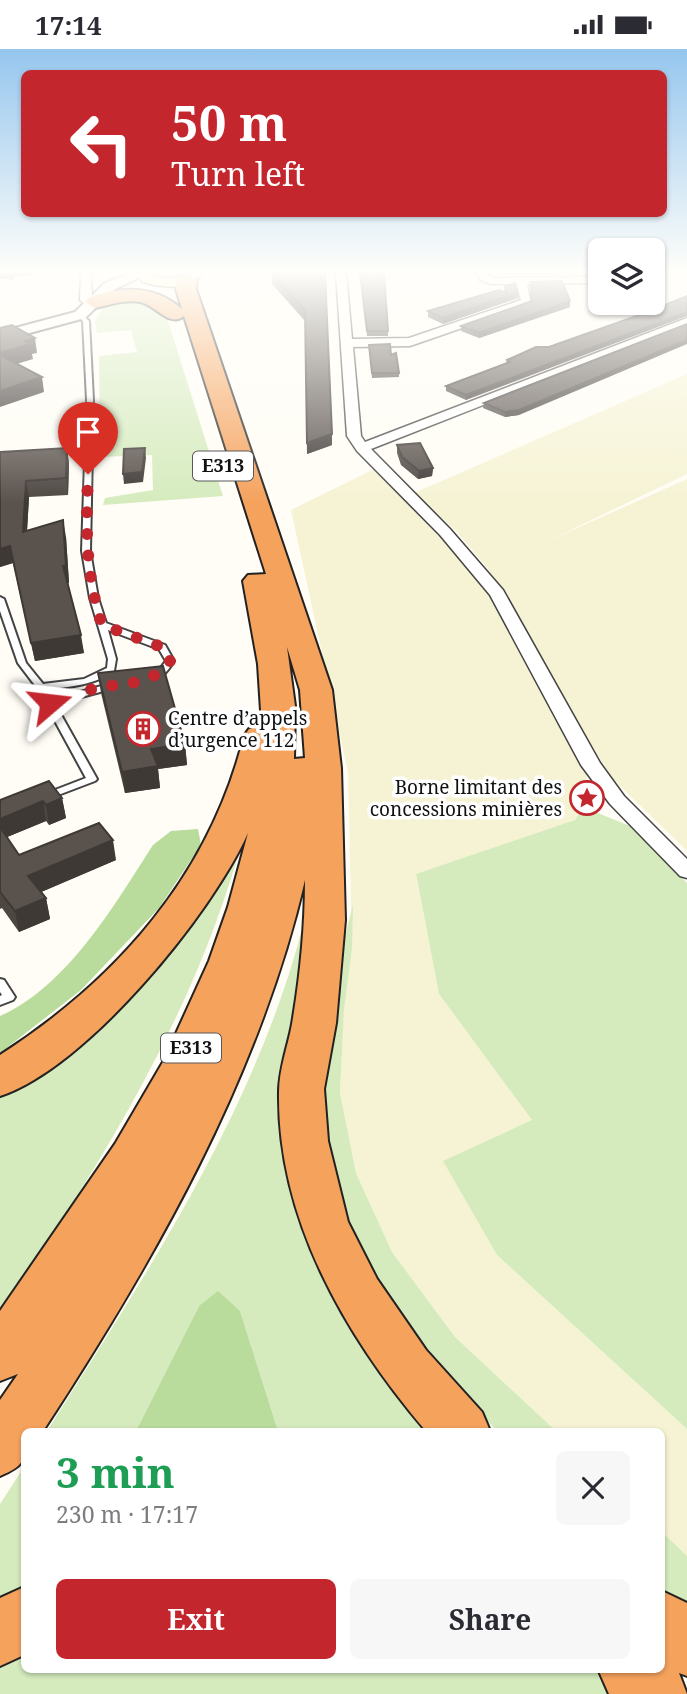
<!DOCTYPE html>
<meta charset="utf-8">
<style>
body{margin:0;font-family:"Noto Serif",serif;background:#f7f7f7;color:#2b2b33;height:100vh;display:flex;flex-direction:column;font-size:26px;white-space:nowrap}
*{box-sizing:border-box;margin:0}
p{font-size:23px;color:#7c7c81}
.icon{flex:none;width:38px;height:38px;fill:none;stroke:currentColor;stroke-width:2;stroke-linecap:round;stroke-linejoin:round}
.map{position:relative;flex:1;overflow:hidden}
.panel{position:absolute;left:21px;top:1379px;width:644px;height:245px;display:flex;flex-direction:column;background:#fff;border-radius:10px;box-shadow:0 2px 5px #0004}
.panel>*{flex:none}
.guide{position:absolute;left:21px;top:21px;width:646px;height:147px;border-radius:10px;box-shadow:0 2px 5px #0004;background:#c4262e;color:#fff;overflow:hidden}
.fabs{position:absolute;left:588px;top:189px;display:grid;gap:14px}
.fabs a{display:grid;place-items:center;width:77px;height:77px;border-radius:10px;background:#fff;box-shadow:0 2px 5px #0004;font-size:35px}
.pin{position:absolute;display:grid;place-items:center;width:60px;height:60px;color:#fff;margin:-72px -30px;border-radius:50% 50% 50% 0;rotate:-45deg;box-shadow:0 0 7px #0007}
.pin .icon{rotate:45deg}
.me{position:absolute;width:77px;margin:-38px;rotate:73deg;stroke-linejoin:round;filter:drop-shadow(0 0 5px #0008)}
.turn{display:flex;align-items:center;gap:24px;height:147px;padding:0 35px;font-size:32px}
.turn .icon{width:91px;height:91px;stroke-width:2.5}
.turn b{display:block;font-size:49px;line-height:60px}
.round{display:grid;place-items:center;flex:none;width:74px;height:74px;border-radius:10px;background:#f7f7f7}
.overview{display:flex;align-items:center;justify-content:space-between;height:119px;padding:0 35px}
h1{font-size:42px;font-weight:700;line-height:52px;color:#1e9e55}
.cta{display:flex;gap:14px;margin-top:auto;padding:14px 35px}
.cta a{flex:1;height:80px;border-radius:10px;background:#c4262e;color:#fff;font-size:28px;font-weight:700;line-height:80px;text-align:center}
.cta a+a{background:#f7f7f7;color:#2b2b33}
.status{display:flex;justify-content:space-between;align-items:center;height:49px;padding:0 35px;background:#fff;direction:ltr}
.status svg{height:19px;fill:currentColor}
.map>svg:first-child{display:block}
</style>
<div class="status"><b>17:14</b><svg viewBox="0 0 49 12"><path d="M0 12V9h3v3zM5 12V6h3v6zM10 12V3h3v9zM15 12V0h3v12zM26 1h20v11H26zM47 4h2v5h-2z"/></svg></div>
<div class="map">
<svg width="687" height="1645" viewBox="0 0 687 1645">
<rect width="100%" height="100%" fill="#fffdf5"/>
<!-- farmland -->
<g fill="#f6f3d4">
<path d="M687 325V425L548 492 687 430V802L613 730 553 638 488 520 457 483 414 444Z"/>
<path d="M374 420 478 527 588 722 583 758 575 771 416 826 439 945 533 1071 444 1112 497 1206 687 1380V1507L662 1483V1382H556L455 1288 392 1203 356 1124 340 1044 344 961 352 900 348 724 291 461Z"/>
</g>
<!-- green -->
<g fill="#d5ebbd">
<path d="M133 247 155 253 168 272 223 447 103 456 105 449 153 441 152 406 100 408 99 307 137 303 131 281 97 284 95 272 108 251Z"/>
<path d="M583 758 635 779 687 834V1380L497 1206 443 1112 532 1071 439 945 416 825 575 771Z"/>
<path d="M244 785C198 959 102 1115 0 1263V1045Z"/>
<path d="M313 833 291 1024 399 1329 449 1382H278L240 1262 199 1257 136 1382H47C155 1212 273 1033 313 833Z"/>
<path d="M353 855 352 900 344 961 340 1044 356 1124 392 1203 455 1288 556 1382H497C472 1355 444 1329 422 1300 364 1225 316 1117 321 1021 324 966 340 909 353 855Z"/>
<path d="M24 1418V1540L0 1556V1455Z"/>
<path d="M662 1483 687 1507V1566L662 1541Z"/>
<path d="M24 1590V1620H592L624 1645H0V1606Z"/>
</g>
<!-- forest -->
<g fill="#b9dc9c">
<path d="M198 780 201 796 159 859 81 941 0 1004V967C67 938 115 855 153 796L171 782Z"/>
<path d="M218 1242 240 1262 278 1382H136L199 1257Z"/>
</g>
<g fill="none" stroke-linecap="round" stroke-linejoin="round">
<!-- service casing -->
<g stroke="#444" stroke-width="4">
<g id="service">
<path d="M80 264 89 272 93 351 90 502 98 549 106 574 165 596 174 612C168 621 163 630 151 629V625L160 620 166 612 159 600 108 581 116 610 114 622C94 636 71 638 47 640L52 651 112 634 116 637 115 639 55 655 97 730 95 732 45 751 40 748 42 746 86 729 37 639 18 614 0 562V548L4 550 26 614 43 635 84 630 107 619 108 610 90 549 82 502 87 351 83 272 77 266Z"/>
<path d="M0 930 4 931 15 948 13 951 0 956V947L2 946 0 943Z"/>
</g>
</g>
<!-- minor casing -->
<g stroke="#444" stroke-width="3">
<g id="minor">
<path d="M81 224H91L92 250 98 256 96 258H88L80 251Z"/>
<path d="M336 224H346L352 290 409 289 521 251 516 235H491L480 231 478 224H488L493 229 586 228 600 224V230L587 234 527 235 531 255 410 297 353 298 361 387 365 393 687 269V276L371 400 450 480 503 541 600 714 624 747 687 810V829L680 827 610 755 581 716 490 546 440 486 357 402 347 387Z"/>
</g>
</g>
<!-- tertiary casing -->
<g stroke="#444" stroke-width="4">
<path id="tertiary" d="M131 224H149L115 240 85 269 0 292V283L75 263 105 234Z"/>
</g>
<!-- secondary casing -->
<g stroke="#333" stroke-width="3">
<path id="secondary" d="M135 224C148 223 156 229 168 229 180 229 189 223 202 224 187 242 163 239 143 233Z"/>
</g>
<!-- motorway casing -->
<g stroke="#222" stroke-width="4">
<g id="motorway">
<path d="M187 224 197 230 196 240 332 641 341 719 345 871 336 974 324 1040 328 1092 348 1173 377 1230 426 1301 482 1363 490 1382H426C346 1288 277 1170 279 1043 279 1020 288 997 292 975 300 928 305 879 305 831 258 1031 154 1212 43 1382H24C24 1411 28 1415 0 1427V1351L18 1325 0 1332V1262L115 1095 163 1013 209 912 228 858 248 784C211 866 86 1019 0 1047V1006C118 930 210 825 244 687L249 680 262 677 258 615 243 532 248 526 266 525 184 267C169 279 156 256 140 253 124 250 110 256 95 259L85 253C89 247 96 246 104 244 133 237 159 240 182 260L176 240 177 230ZM287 598 300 641 305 709 294 710 295 657Z"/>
<path d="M24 1538V1606L0 1617V1549Z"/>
<path d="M662 1542 687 1554V1627L679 1624 687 1645H609L598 1620H662Z"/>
</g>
</g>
<!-- service -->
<use href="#service" fill="#fff" fill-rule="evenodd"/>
<!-- minor -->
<use href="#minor" fill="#fff" fill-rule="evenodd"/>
<!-- tertiary -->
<use href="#tertiary" fill="#fff" fill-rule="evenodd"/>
<!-- secondary -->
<use href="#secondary" fill="#fff6b0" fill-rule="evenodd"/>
<!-- motorway -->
<use href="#motorway" fill="#f5a25d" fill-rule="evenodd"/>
</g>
<!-- wall -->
<g fill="#4d4742">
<path d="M0 224H33V225L15 228 11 232Z"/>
<path d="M325 224 332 396 307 405 305 272 272 235V225Z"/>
<path d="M360 224 388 282V287H367Z"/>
<path d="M497 224H557V226H498Z"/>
<path d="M598 226 600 227V235L597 234Z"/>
<path d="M531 233 570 252V258L479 289 461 282V277L531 253Z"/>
<path d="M505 237 518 249 443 275 428 268V262L504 243Z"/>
<path d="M369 296 391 306 399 324V328L372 329Z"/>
<path d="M549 298 466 351 446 342V337L506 314 507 311Z"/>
<path d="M484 354 519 366 505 368 483 359Z"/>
<path d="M397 396 433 419 432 427 418 430 401 416 397 404Z"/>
<path d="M67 399 69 415 68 446 29 448 27 482 66 488 69 534H68L84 604 35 612 13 514 0 518V403Z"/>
<path d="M98 624 185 695 187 716 158 720 160 739 125 744 101 644Z"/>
<path d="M62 749 66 769 49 776 46 772 7 788 19 806 116 811 41 843 46 849 50 870 19 883 2 859 0 860V751Z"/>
</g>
<!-- shaded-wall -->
<g fill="#3f3936">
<path d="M0 224H6L7 229 0 230Z"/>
<path d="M10 224H33V225L15 228 11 232Z"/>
<path d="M653 224H665L653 228Z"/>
<path d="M518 244V249L443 275V269Z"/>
<path d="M570 252V258L479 289V284Z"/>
<path d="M687 263V267L466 351V346Z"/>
<path d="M35 289 37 304 32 305 33 310 0 320V304L25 292Z"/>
<path d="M687 291V295L519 366 505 368V363Z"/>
<path d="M42 328 44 343 0 358V342Z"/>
<path d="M332 385V396L307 405V394Z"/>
<path d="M67 399 69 415 68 446 66 429Z"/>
<path d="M145 399 146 409 143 433 124 435 123 425Z"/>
<path d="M433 419 432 427 418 430 419 422Z"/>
<path d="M26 432 29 448 26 500 23 483Z"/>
<path d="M63 471 66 488 69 534 66 535 63 517Z"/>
<path d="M10 497 13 514 0 518V500Z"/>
<path d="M81 586 84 604 35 612 31 594Z"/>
<path d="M185 695 187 716 158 720 160 739 125 744 122 723 151 700Z"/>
<path d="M62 749 66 769 49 776 46 756Z"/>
<path d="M43 752 46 772 0 791V770Z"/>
<path d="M113 791 116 811 32 847 28 827Z"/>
<path d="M46 849 50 870 19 883 15 862Z"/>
</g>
<!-- building -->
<g fill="#5a524d" stroke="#3f3936" stroke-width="2">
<path d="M287 224H325L332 385 307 394 305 262 272 225Z"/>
<path d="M360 224H384L388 282H367Z"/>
<path d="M562 232 570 252 479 284 461 277 532 252 531 233Z"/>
<path d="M515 234 518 244 443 269 428 262 499 241 507 244 505 237Z"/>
<path d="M687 247V263L466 346 446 337 510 313 507 311 536 298H549L645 264Z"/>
<path d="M687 275V291L519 361 505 363 484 354Z"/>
<path d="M12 276 35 289 25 292 31 295 0 304V279Z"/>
<path d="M390 295 391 306 396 304 399 324H372L369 296Z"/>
<path d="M0 306 42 328 0 342Z"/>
<path d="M420 394 433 419 419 422 402 408 397 396Z"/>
<path d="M67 399 66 429 26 432 23 483 63 471 66 517H63L81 586 31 594 10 497 0 500V403Z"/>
<path d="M145 399 142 423 123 425 124 400Z"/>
<path d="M163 617 185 695 151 700 158 717 122 723 98 624Z"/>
<path d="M49 732 62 749 46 756 43 752 0 770V751Z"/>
<path d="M99 774 113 791 28 827 46 849 15 862 0 843V778L19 806Z"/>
</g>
<!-- sky -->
<linearGradient id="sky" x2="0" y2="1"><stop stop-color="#95c6ee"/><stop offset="0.49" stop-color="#fffefa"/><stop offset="1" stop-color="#fffefa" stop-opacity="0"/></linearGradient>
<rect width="687" height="454" fill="url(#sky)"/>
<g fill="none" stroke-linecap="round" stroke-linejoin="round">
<!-- route -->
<path stroke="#c4262e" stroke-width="12" stroke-dasharray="0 21.6" d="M50 654C64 649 79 644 93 640 121 633 152 638 170 612L162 598 102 576C85 523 86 480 88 425"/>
</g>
<!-- icons -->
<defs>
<g id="building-ring" transform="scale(1.75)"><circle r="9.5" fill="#fff" stroke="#c4262e" stroke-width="1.5"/><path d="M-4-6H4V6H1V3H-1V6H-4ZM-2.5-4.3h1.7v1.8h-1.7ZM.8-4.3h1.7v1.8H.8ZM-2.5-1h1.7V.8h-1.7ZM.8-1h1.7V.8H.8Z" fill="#c4262e"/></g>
<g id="sight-ring" transform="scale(1.75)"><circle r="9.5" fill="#fff" stroke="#c4262e" stroke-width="1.5"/><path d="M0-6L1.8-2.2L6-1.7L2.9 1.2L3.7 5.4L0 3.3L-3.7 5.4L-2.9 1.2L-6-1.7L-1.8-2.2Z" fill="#c4262e"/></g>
</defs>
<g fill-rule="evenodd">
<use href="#building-ring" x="143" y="680"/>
<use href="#sight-ring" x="587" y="749"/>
</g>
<g text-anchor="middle" stroke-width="7" stroke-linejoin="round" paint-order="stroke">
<!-- shield labels -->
<g fill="#fff" stroke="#585858" stroke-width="2">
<rect x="193" y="402.5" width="60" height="29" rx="5"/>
<rect x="161" y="984.5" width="60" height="29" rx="5"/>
</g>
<g font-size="18" font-weight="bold" fill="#111">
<text x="223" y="423">E313</text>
<text x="191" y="1005">E313</text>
</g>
<!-- poi labels -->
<g font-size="19" fill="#111" stroke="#fff" text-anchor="start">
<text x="168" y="676">Centre d’appels<tspan x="168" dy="22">d’urgence 112</tspan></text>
<text x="562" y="745" text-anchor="end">Borne limitant des<tspan x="562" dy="22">concessions minières</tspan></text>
</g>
</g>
</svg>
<div class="fabs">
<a><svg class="icon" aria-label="layers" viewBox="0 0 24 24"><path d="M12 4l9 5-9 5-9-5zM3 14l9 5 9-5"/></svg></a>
</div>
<div class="pin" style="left:88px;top:425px;background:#d93025"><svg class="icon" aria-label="arrive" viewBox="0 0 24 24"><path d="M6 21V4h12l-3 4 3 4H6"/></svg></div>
<svg class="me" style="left:50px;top:654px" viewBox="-20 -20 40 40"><path d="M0-17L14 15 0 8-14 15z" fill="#c4262e" stroke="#fff" stroke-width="4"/></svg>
<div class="guide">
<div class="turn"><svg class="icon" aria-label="left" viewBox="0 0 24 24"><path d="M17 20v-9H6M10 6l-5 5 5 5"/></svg><div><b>50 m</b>Turn left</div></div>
</div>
<section class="panel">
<div class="overview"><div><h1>3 min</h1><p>230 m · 17:17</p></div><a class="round"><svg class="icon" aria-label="close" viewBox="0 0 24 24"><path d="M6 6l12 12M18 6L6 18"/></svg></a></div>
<div class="cta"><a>Exit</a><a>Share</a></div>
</section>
</div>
